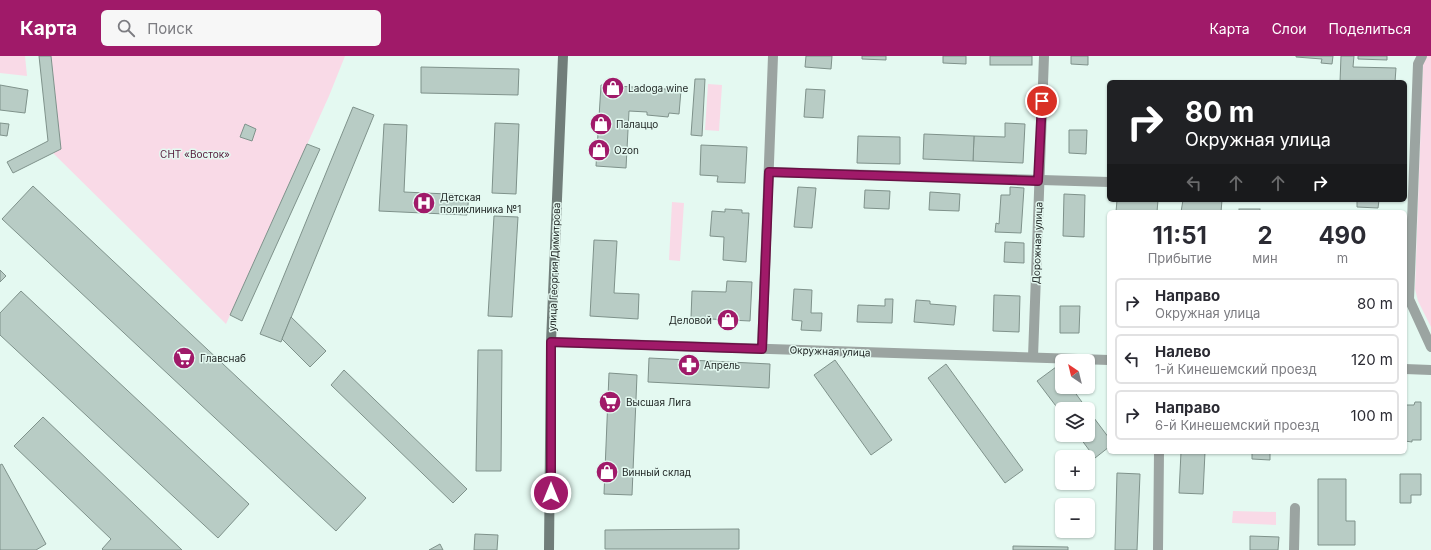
<!DOCTYPE html>
<html lang="ru">
<meta charset="utf-8">
<style>
body{margin:0;font-family:Inter,sans-serif;background:#f7f7f7;color:#2b2b33;height:100vh;display:flex;flex-direction:column;font-size:15px;white-space:nowrap}
*{box-sizing:border-box;margin:0}
p{font-size:13px;color:#7c7c81}
.icon{flex:none;width:22px;height:22px;fill:none;stroke:currentColor;stroke-width:2;stroke-linecap:round;stroke-linejoin:round}
.map{position:relative;flex:1;overflow:hidden}
.drawer{position:absolute;left:1107px;top:154px;width:300px;height:244px;display:flex;flex-direction:column;background:#fff;border-radius:6px;box-shadow:0 1px 3px #0004}
.drawer>*{flex:none}
.hud{position:absolute;left:1107px;top:24px;width:300px;height:122px;border-radius:6px;box-shadow:0 1px 3px #0004;background:#202124;color:#fff;overflow:hidden}
.needle{width:26px;rotate:325deg}
.controls{position:absolute;left:1055px;top:298px;display:grid;gap:8px}
.controls a{display:grid;place-items:center;width:40px;height:40px;border-radius:6px;background:#fff;box-shadow:0 1px 3px #0004;font-size:20px}
.pin{position:absolute;display:grid;place-items:center;width:34px;height:34px;color:#fff;margin:-17px;border:2px solid #fff;border-radius:50%;box-shadow:0 1px 4px #0007}
.me{position:absolute;width:44px;margin:-22px;rotate:0deg;stroke-linejoin:round;filter:drop-shadow(0 0 3px #0008)}
.turn{display:flex;align-items:center;gap:14px;height:84px;padding:0 12px;font-size:18px}
.turn .icon{width:52px;height:52px;stroke-width:2.5}
.turn b{display:block;font-size:28px;line-height:34px}
.lanes{display:flex;align-items:center;height:38px;padding:0 12px;background:#0003;justify-content:center;gap:20px;direction:ltr}
.lanes .off{opacity:.35}
.eta{display:flex;justify-content:space-evenly;align-items:center;height:68px;text-align:center}
.eta b{font-size:24px;font-weight:700;line-height:28px}
ul{padding:0;list-style:none}
li{display:flex;align-items:center;gap:12px;height:50px;margin:0 8px 6px;padding:0 4px;border:2px solid #e1e1e2;border-radius:6px}
li div{flex:1}
li b{display:block;font-size:15px}
li em{font-style:normal}
header{display:flex;align-items:center;gap:24px;box-sizing:border-box;height:56px;padding:0 20px;background:#a01a69;color:#fff}
header strong{font-size:19px}
nav{display:flex;gap:22px;margin-inline-start:auto;font-size:14px}
.search{width:280px;height:36px;background:#f7f7f7;display:flex;align-items:center;gap:10px;box-sizing:border-box;padding:0 14px;border-radius:6px;color:#7c7c81;font-size:15px}
.map>svg:first-child{display:block}
</style>
<header>
<strong>Карта</strong>
<div class="search"><svg class="icon" aria-label="search" viewBox="0 0 24 24"><circle cx="10" cy="10" r="6"/><path d="M15 15l6 6"/></svg>Поиск</div>
<nav><a>Карта</a><a>Слои</a><a>Поделиться</a></nav>
</header>
<div class="map">
<svg width="1431" height="494" viewBox="0 0 1431 494">
<rect width="100%" height="100%" fill="#e4f9f1"/>
<!-- green -->
<g fill="#f9dae7">
<path d="M0 0H25L27 20 0 17Z"/>
<path d="M51 0H345L329 40 226 268 53 97 61 92Z"/>
<path d="M1427 0H1431V271L1418 245 1415 233 1423 7Z"/>
<path d="M708 28 722 29 719 75 705 74Z"/>
<path d="M672 146 684 147 680 205 669 204Z"/>
<path d="M1233 455 1276 456V469L1232 467Z"/>
</g>
<!-- building -->
<g fill="#b8ccc5" stroke="#7f928b">
<path d="M39 0H51L61 93 13 117 7 106 48 85Z"/>
<path d="M806 0H832L831 13 805 11Z"/>
<path d="M862 0H886V4L862 3Z"/>
<path d="M943 0H966V8L943 7Z"/>
<rect x="990" y="0" width="42" height="9"/>
<path d="M1071 0H1088V9L1071 8Z"/>
<path d="M1296 0H1333L1332 8 1321 7 1322 3 1296 1Z"/>
<path d="M1341 0H1354L1353 11 1396 12 1395 26H1340Z"/>
<path d="M1358 0H1387V4L1358 3Z"/>
<path d="M421 11 519 13 518 39 421 37Z"/>
<path d="M695 23H705L702 80 691 79Z"/>
<path d="M0 29 28 34 25 57 0 54Z"/>
<path d="M601 29 681 34 679 58 669 57 668 61 647 59V56L629 55 626 112 596 110Z"/>
<path d="M806 33 825 34 823 62 804 61Z"/>
<path d="M353 51 374 59 281 286 260 278Z"/>
<path d="M0 67 9 68 7 80 0 79Z"/>
<path d="M495 67 519 68 516 138 492 137Z"/>
<path d="M1005 67 1025 68 1023 107 973 105 974 80 1005 81Z"/>
<path d="M245 68 256 73 252 85 240 81Z"/>
<path d="M384 68 407 69 404 136 469 139 467 159 379 155Z"/>
<path d="M1069 74H1087L1086 98 1069 97Z"/>
<path d="M924 78 974 80 973 105 923 103Z"/>
<path d="M858 80 900 81V108L857 107Z"/>
<path d="M307 88 320 93 242 265 230 259Z"/>
<path d="M701 89 747 91 745 127 717 126 718 120 700 119Z"/>
<path d="M33 130 366 442 336 475 2 163Z"/>
<path d="M798 131 816 132 812 172 794 171Z"/>
<path d="M1010 131 1024 132 1021 177 995 176 996 167 999 168 1001 139H1010Z"/>
<path d="M865 134 890 135 889 153 864 152Z"/>
<path d="M930 136 960 138 959 155 929 154Z"/>
<path d="M1064 138 1085 139 1084 181 1063 180Z"/>
<path d="M1117 144H1158L1157 156H1116Z"/>
<path d="M1183 144H1222L1221 156H1181Z"/>
<path d="M1357 144H1379L1378 152 1357 151Z"/>
<path d="M725 153 742 154V157H749L746 206 723 204 724 181 710 180 712 155 725 156Z"/>
<rect x="1239" y="153" width="21" height="3"/>
<path d="M494 160 518 161 512 261 488 260Z"/>
<path d="M594 184 617 185 614 237 639 238 638 263 590 260Z"/>
<path d="M1005 186 1024 187V207L1004 206Z"/>
<path d="M0 214 6 220 0 226Z"/>
<path d="M727 225 752 226 750 265 691 262 692 235 726 236Z"/>
<path d="M794 233 812 234 811 257H822L821 275 801 274 802 265 792 264Z"/>
<path d="M21 235 249 448 218 482 0 279V257Z"/>
<path d="M994 239 1020 240 1019 276 993 275Z"/>
<path d="M885 243H893L892 267 857 266 858 249 885 250Z"/>
<path d="M916 244 930 245V248L956 250 954 269 914 266Z"/>
<path d="M1060 250H1080L1079 277H1060Z"/>
<path d="M291 261 326 295 310 311 282 283Z"/>
<path d="M478 294H502L501 415H476Z"/>
<path d="M649 302 770 308 769 332 648 326Z"/>
<path d="M835 304 892 384 871 399 814 319Z"/>
<path d="M946 308 1023 414 1005 427 928 322Z"/>
<path d="M1056 311 1062 319V331H1071L1087 353H1062V358L1037 325Z"/>
<path d="M344 314 467 433 453 447 331 329Z"/>
<path d="M609 317 637 319 632 439 604 438Z"/>
<path d="M1415 346H1421V384H1412V386L1405 385V349H1414Z"/>
<path d="M1088 354 1109 382V391L1095 402 1078 379H1088Z"/>
<path d="M43 361 182 494H103L102 493 111 483 14 390Z"/>
<path d="M1181 396H1205L1203 438 1179 437Z"/>
<path d="M1252 396H1270V404L1252 403Z"/>
<path d="M2 408 46 488 36 494H0V409Z"/>
<path d="M1117 417 1140 418 1137 494H1115Z"/>
<path d="M1400 418H1421V439H1411V447H1400Z"/>
<path d="M1318 423H1346V465H1355V489H1318Z"/>
<path d="M739 473V493H605V474Z"/>
<path d="M475 478 498 479 497 494H474Z"/>
<path d="M1250 480 1279 481 1278 494H1250Z"/>
<path d="M440 488 443 494H429Z"/>
<path d="M1013 490 1068 491V494H1013Z"/>
</g>
<g fill="none" stroke-linecap="round" stroke-linejoin="round">
<!-- minor -->
<g stroke="#9ba4a1" stroke-width="10">
<path d="M769 116 1109 126"/>
<path d="M551 286 1109 304"/>
<path d="M762 293 773 0"/>
<path d="M1033 301 1044 0"/>
<path d="M1405 313 1431 314"/>
<path d="M1158 494 1159 396"/>
<path d="M1294 494 1295 452"/>
</g>
<!-- tertiary -->
<path stroke="#9ba4a1" stroke-width="10" d="M1422 0 1418 8 1409 243 1431 291"/>
<!-- secondary -->
<path stroke="#717e7a" stroke-width="10" d="M549 494 551 286 563 0"/>
</g>
<g fill="none" stroke-linecap="round" stroke-linejoin="round">
<!-- route casing -->
<g stroke="#681144" stroke-width="10">
<path id="route" d="M551 437V286L762 293 769 116 1038 125 1042 45"/>
</g>
<!-- route -->
<use href="#route" stroke="#a01a69" stroke-width="7"/>
</g>
<!-- icons -->
<defs>
<g id="shop-disc" transform="scale(1.15)"><circle r="9.5" fill="#a01a69" stroke="#e4f9f1"/><path d="M-5-2.5h2.3a2.7 3.5 0 0 1 5.4 0H5L5.5 6h-11ZM-1.5-2.5h3a1.5 2.3 0 0 0-3 0Z" fill="#fff"/></g>
<g id="hospital-disc" transform="scale(1.15)"><circle r="9.5" fill="#a01a69" stroke="#e4f9f1"/><path d="M-5-5h3v3.5h4V-5h3V5h-3V1.5h-4V5h-3Z" fill="#fff"/></g>
<g id="supermarket-disc" transform="scale(1.15)"><circle r="9.5" fill="#a01a69" stroke="#e4f9f1"/><path d="M-6-5.5h2.5l.6 2H6L4.5 2H-2.5L-4.4-4H-6ZM-1.5 3.2a1.3 1.3 0 1 0 .1 0ZM3 3.2a1.3 1.3 0 1 0 .1 0Z" fill="#fff"/></g>
<g id="pharmacy-disc" transform="scale(1.15)"><circle r="9.5" fill="#a01a69" stroke="#e4f9f1"/><path d="M-2-6h4v4h4v4h-4v4h-4v-4h-4v-4h4Z" fill="#fff"/></g>
</defs>
<g fill-rule="evenodd">
<use href="#shop-disc" x="613" y="32"/>
<use href="#shop-disc" x="601" y="68"/>
<use href="#shop-disc" x="599" y="94"/>
<use href="#hospital-disc" x="424" y="147"/>
<use href="#shop-disc" x="728" y="264"/>
<use href="#supermarket-disc" x="184" y="302"/>
<use href="#pharmacy-disc" x="689" y="309"/>
<use href="#supermarket-disc" x="610" y="346"/>
<use href="#shop-disc" x="607" y="416"/>
</g>
<g text-anchor="middle" stroke-width="3" stroke-linejoin="round" paint-order="stroke">
<!-- poi labels -->
<g font-size="10" fill="#222927" stroke="#e4f9f1" text-anchor="start">
<text x="628" y="36">Ladoga wine</text>
<text x="616" y="72">Палаццо</text>
<text x="614" y="98">Ozon</text>
<text x="440" y="145">Детская<tspan x="440" dy="12">поликлиника №1</tspan></text>
<text x="712" y="268" text-anchor="end">Деловой</text>
<text x="200" y="306">Главснаб</text>
<text x="704" y="313">Апрель</text>
<text x="626" y="350">Высшая Лига</text>
<text x="622" y="420">Винный склад</text>
</g>
<!-- park labels -->
<g font-size="10" fill="#541638" stroke="#e4f9f1">
<text x="195" y="102">СНТ «Восток»</text>
</g>
<!-- street labels -->
<g font-size="10" fill="#222927" stroke="#e4f9f1">
<text transform="translate(1037 187) rotate(-88)" y="4">Дорожная улица</text>
<text transform="translate(554 211) rotate(-88)" y="4">улица Георгия Димитрова</text>
<text transform="translate(830 295) rotate(2)" y="4">Окружная улица</text>
</g>
</g>
</svg>
<div class="controls">
<a><svg class="needle" viewBox="-14 -14 28 28"><path d="M0-13l5 13h-10z" fill="#e53935"/><path d="M0 13l5-13h-10z" fill="#7c7c81"/></svg></a>
<a><svg class="icon" aria-label="layers" viewBox="0 0 24 24"><path d="M12 4l9 5-9 5-9-5zM3 14l9 5 9-5"/></svg></a>
<a>+</a>
<a>−</a>
</div>
<div class="pin" style="left:1042px;top:45px;background:#d93025"><svg class="icon" aria-label="arrive" viewBox="0 0 24 24"><path d="M6 21V4h12l-3 4 3 4H6"/></svg></div>
<svg class="me" style="left:551px;top:437px" viewBox="-20 -20 40 40"><circle r="17" fill="#a01a69" stroke="#fff" stroke-width="3"/><path d="M0-11L8 9 0 5-8 9z" fill="#fff"/></svg>
<div class="hud">
<div class="turn"><svg class="icon" aria-label="right" viewBox="0 0 24 24"><path d="M7 20v-9h11M14 6l5 5-5 5"/></svg><div><b>80 m</b>Окружная улица</div></div>
<div class="lanes"><svg class="icon off" aria-label="left" viewBox="0 0 24 24"><path d="M17 20v-9H6M10 6l-5 5 5 5"/></svg><svg class="icon off" aria-label="ahead" viewBox="0 0 24 24"><path d="M12 20V5M6 11l6-6 6 6"/></svg><svg class="icon off" aria-label="ahead" viewBox="0 0 24 24"><path d="M12 20V5M6 11l6-6 6 6"/></svg><svg class="icon" aria-label="right" viewBox="0 0 24 24"><path d="M7 20v-9h11M14 6l5 5-5 5"/></svg></div>
</div>
<section class="drawer">
<div class="eta">
<div><b>11:51</b><p>Прибытие</p></div>
<div><b>2</b><p>мин</p></div>
<div><b>490</b><p>m</p></div>
</div>
<ul>
<li><svg class="icon" aria-label="right" viewBox="0 0 24 24"><path d="M7 20v-9h11M14 6l5 5-5 5"/></svg><div><b>Направо</b><p>Окружная улица</p></div><em>80 m</em></li>
<li><svg class="icon" aria-label="left" viewBox="0 0 24 24"><path d="M17 20v-9H6M10 6l-5 5 5 5"/></svg><div><b>Налево</b><p>1-й Кинешемский проезд</p></div><em>120 m</em></li>
<li><svg class="icon" aria-label="right" viewBox="0 0 24 24"><path d="M7 20v-9h11M14 6l5 5-5 5"/></svg><div><b>Направо</b><p>6-й Кинешемский проезд</p></div><em>100 m</em></li>
</ul>
</section>
</div>
